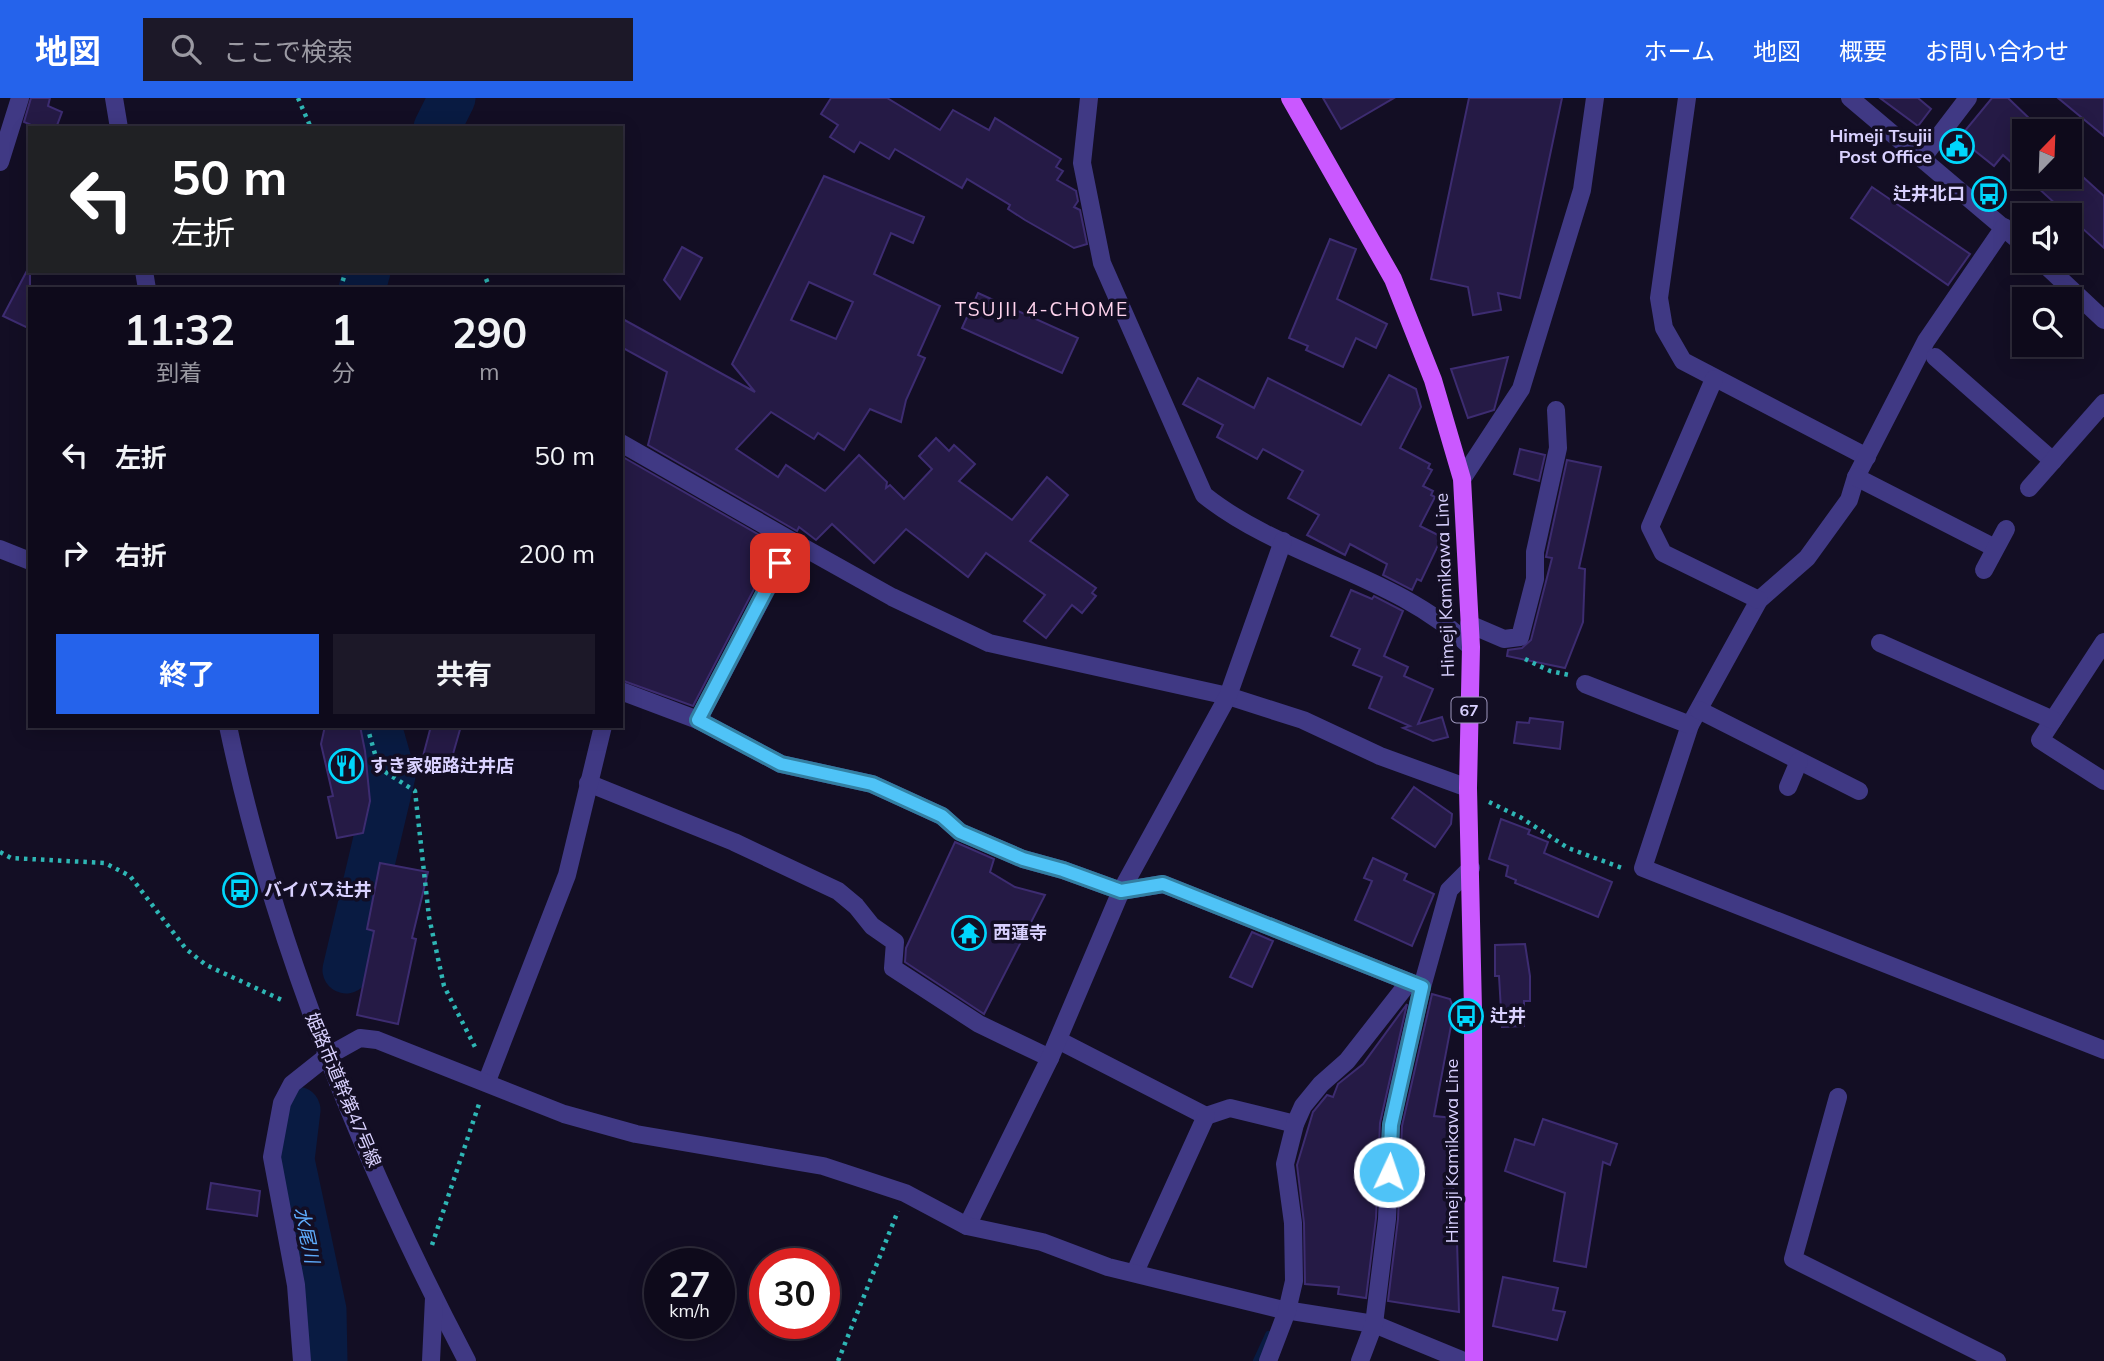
<!DOCTYPE html>
<html lang="ja">
<meta charset="utf-8">
<style>
body{margin:0;font-family:Mulish,"Noto Sans JP",sans-serif;background:#1c1828;color:#f1f3f6;height:100vh;display:flex;flex-direction:column;font-size:26px;white-space:nowrap}
*{box-sizing:border-box;margin:0}
p{font-size:23px;color:#9b9aa3}
.icon{flex:none;width:38px;height:38px;fill:none;stroke:currentColor;stroke-width:2;stroke-linecap:round;stroke-linejoin:round}
.map{position:relative;flex:1;overflow:hidden}
.side{position:absolute;left:28px;top:189px;width:595px;height:441px;display:flex;flex-direction:column;background:#0e0a1b;border-radius:0px;box-shadow:0 4px 18px #0003,0 0 0 2px #2e2b3a}
.side>*{flex:none}
.guide{position:absolute;left:28px;top:28px;width:595px;height:147px;border-radius:0px;box-shadow:0 4px 18px #0003,0 0 0 2px #2e2b3a;background:#202124;color:#fff;overflow:hidden}
.needle{width:46px;rotate:23deg}
.controls{position:absolute;left:2012px;top:21px;display:grid;gap:14px}
.controls a{display:grid;place-items:center;width:70px;height:70px;border-radius:0px;background:#0e0a1b;box-shadow:0 4px 18px #0003,0 0 0 2px #2e2b3a;font-size:35px}
.speed{position:absolute;left:644px;top:1150px;display:flex;gap:14px;font-size:35px;font-weight:700;text-align:center}
.speed>*{display:grid;place-content:center;width:91px;height:91px;border-radius:50%;background:#0e0a1b;box-shadow:0 4px 18px #0003,0 0 0 2px #2e2b3a;line-height:1}
.speed small{font-size:18px;font-weight:400}
.speed .limit{border:10px solid #d22;background:#fff;color:#111}
.pin{position:absolute;display:grid;place-items:center;width:60px;height:60px;color:#fff;margin:-30px;border-radius:14px;box-shadow:0 4px 10px #0006}
.me{position:absolute;width:77px;margin:-38px;rotate:3deg;stroke-linejoin:round;filter:drop-shadow(0 0 5px #0008)}
.turn{display:flex;align-items:center;gap:24px;height:147px;padding:0 28px;font-size:32px}
.turn .icon{width:91px;height:91px;stroke-width:2.5}
.turn b{display:block;font-size:49px;line-height:60px}
.eta{display:flex;justify-content:space-evenly;align-items:center;height:119px;text-align:center}
.eta b{font-size:42px;font-weight:700;line-height:49px}
.primary-button{display:flex;gap:14px;margin-top:auto;padding:14px 28px}
.primary-button a{flex:1;height:80px;border-radius:0px;background:#2563eb;color:#fff;font-size:28px;font-weight:700;line-height:80px;text-align:center}
.primary-button a+a{background:#1c1828;color:#f1f3f6}
ul{padding:0;list-style:none}
li{display:flex;align-items:center;gap:21px;height:98px;padding:0 28px}
li div{flex:1}
li b{display:block;font-size:26px}
li em{font-style:normal}
header{display:flex;align-items:center;gap:42px;box-sizing:border-box;height:98px;padding:0 35px;background:#2563eb;color:#fff}
header strong{font-size:33px}
nav{display:flex;gap:38px;margin-inline-start:auto;font-size:24px}
.search{width:490px;height:63px;background:#1c1828;display:flex;align-items:center;gap:18px;box-sizing:border-box;padding:0 24px;border-radius:0px;color:#9b9aa3;font-size:26px}
.map>svg:first-child{display:block}
</style>
<header>
<strong>地図</strong>
<div class="search"><svg class="icon" aria-label="search" viewBox="0 0 24 24"><circle cx="10" cy="10" r="6"/><path d="M15 15l6 6"/></svg>ここで検索</div>
<nav><a>ホーム</a><a>地図</a><a>概要</a><a>お問い合わせ</a></nav>
</header>
<div class="map">
<svg width="2104" height="1263" viewBox="0 0 2104 1263">
<rect width="100%" height="100%" fill="#130e24"/>
<g fill="none" stroke-linecap="round" stroke-linejoin="round">
<!-- stream -->
<path stroke="#091b42" stroke-width="8" d="M1257 1263 1269 1237"/>
<!-- river -->
<g stroke="#091b42" stroke-width="47">
<path d="M437 30 452 0"/>
<path d="M362 191 367 173"/>
<path d="M346 872 392 677 378 628"/>
<path d="M297 1012 291 1062 323 1212 324 1263"/>
</g>
</g>
<!-- building -->
<g fill="#251a45" stroke="#3d2c71" stroke-width="2" fill-rule="evenodd">
<path d="M31 0H50L48 8 62 14 56 30H38L24 24Z"/>
<path d="M831 0H887L940 32 953 12 989 32 995 20 1061 61 1056 69 1063 73 1057 82 1076 93 1078 103 1074 109 1080 112 1087 146 1074 150 1025 122 1008 111 1010 107 967 81 962 90 895 51 889 61 860 44 854 54 830 39 838 27 821 16Z"/>
<path d="M1323 0H1394L1341 31Z"/>
<path d="M1469 0H1562L1520 200 1498 195 1501 212 1473 217 1468 189 1431 181Z"/>
<path d="M1880 0H1918L1931 11 1918 28Z"/>
<path d="M1992 0H2008L2031 22 2025 29V77L2003 57 1994 68 1959 40Z"/>
<path d="M2058 0H2104V38Z"/>
<path d="M824 78 924 119 913 145 891 135 874 176 940 208 918 257 925 260 906 302 901 324 870 311 844 352 818 335 814 341 771 314 736 351 778 379 786 367 825 393 859 357 887 384 886 390 890 387 904 401 932 371 919 358 936 340 949 353 954 347 975 366 959 383 1012 422 1047 379 1068 397 1030 443 1096 490 1092 495 1096 498 1082 515 1072 507 1046 540 1024 523 1045 497 986 455 968 479 906 431 874 465 832 426 816 442 799 429 797 433 648 347 667 274 621 249V220L755 294 732 266ZM809 184 853 204 836 241 791 222Z"/>
<path d="M2026 79H2083L2104 98V150Z"/>
<path d="M1872 89 1970 156 1948 187 1851 120Z"/>
<path d="M1330 141 1356 151 1337 201 1387 226 1376 250 1356 240 1343 269 1306 252 1308 248 1289 240Z"/>
<path d="M682 149 702 160 680 201 664 182Z"/>
<path d="M30 167V231L3 218Z"/>
<path d="M978 195 1078 240 1062 275 962 230Z"/>
<path d="M1508 259 1494 312 1468 320 1451 271Z"/>
<path d="M1389 277 1416 291 1421 309 1400 350 1430 366 1428 370 1432 372 1423 388 1433 393 1431 397 1435 399 1420 428 1442 439 1421 483 1417 481 1412 492 1383 477 1387 466 1350 446 1345 457 1307 437 1319 417 1288 400 1303 373 1263 351 1257 361 1217 339 1223 327 1183 306 1198 280 1254 310 1268 280 1361 327Z"/>
<path d="M1520 351 1545 357 1539 383 1514 376Z"/>
<path d="M621 358 777 447 693 608 621 582Z"/>
<path d="M1567 362 1601 369 1579 470 1585 471 1583 524 1565 570 1507 558 1508 552 1522 550 1531 542 1552 460 1546 459Z"/>
<path d="M1351 492 1372 501 1374 498 1403 513 1384 558 1408 569 1404 578 1433 591 1418 626 1442 619 1448 639 1433 643 1403 630 1410 628 1369 610 1382 579 1353 567 1360 551 1331 538Z"/>
<path d="M1530 620 1563 624 1560 651 1514 645 1517 624 1529 625Z"/>
<path d="M325 628H360L365 653 370 703 363 735 337 740 328 699 333 698 321 646Z"/>
<path d="M431 628H461L449 670 422 662Z"/>
<path d="M1414 689 1452 716 1451 726 1435 749 1392 720Z"/>
<path d="M1501 721 1530 732 1528 736 1548 744 1544 755 1612 784 1598 819 1515 785 1516 782 1506 778 1508 768 1489 761Z"/>
<path d="M955 744 994 761 990 774 1015 789 1045 797 984 916 905 864 906 850Z"/>
<path d="M1373 760 1407 776 1404 782 1434 796 1412 848 1355 822 1372 783 1364 780Z"/>
<path d="M380 765 428 774 412 840 416 841 398 926 357 917 374 833 367 831Z"/>
<path d="M1252 834 1273 843 1252 889 1230 879Z"/>
<path d="M1525 846 1530 878V903H1524V928L1502 929 1499 878H1495V847Z"/>
<path d="M1432 896 1450 901 1454 912 1434 1018 1454 1020 1457 1054 1452 1105 1456 1106 1459 1214 1388 1203 1398 1121 1402 1028Z"/>
<path d="M1407 906 1380 1025 1376 1120 1366 1200 1338 1196 1339 1189 1305 1186 1304 1125 1297 1067 1313 1014 1327 997 1333 999 1338 986 1363 966Z"/>
<path d="M1543 1021 1617 1046 1610 1067 1603 1064 1586 1169 1554 1163 1565 1095 1505 1073 1515 1041 1534 1047Z"/>
<path d="M211 1085 260 1093 257 1118 207 1111Z"/>
<path d="M1503 1179 1558 1190 1553 1212 1565 1214 1557 1242 1493 1228Z"/>
</g>
<g fill="none" stroke-linecap="round" stroke-linejoin="round">
<!-- path -->
<g stroke="#2eb6b5" stroke-width="4.5" stroke-dasharray="3.5 5" stroke-linecap="butt">
<path d="M298 0 311 30"/>
<path d="M483 173 490 191"/>
<path d="M340 191 346 173"/>
<path d="M1525 561 1550 573 1569 577"/>
<path d="M367 628 379 670 415 693 429 819 444 888 476 951"/>
<path d="M1489 704 1520 719 1568 750 1622 770"/>
<path d="M0 754 11 760 105 765 130 778 186 851 206 867 284 903"/>
<path d="M432 1147 480 1003"/>
<path d="M838 1263 898 1113"/>
</g>
<!-- minor -->
<g stroke="#403984" stroke-width="18">
<path d="M114 0 119 30"/>
<path d="M1089 0 1082 65 1102 165 1204 397C1284 461 1397 476 1471 549"/>
<path d="M1687 0 1659 200 1664 230 1683 263 1867 359"/>
<path d="M1850 0 2025 148"/>
<path d="M1923 59 1968 0"/>
<path d="M0 64 20 0"/>
<path d="M2004 129 1926 243 1856 379 1849 402 1807 460 1759 502 1690 627 1643 770 2104 952"/>
<path d="M2041 163 2104 222"/>
<path d="M144 173 147 191"/>
<path d="M1935 259 2053 363"/>
<path d="M1714 281 1650 429 1663 455 1759 502"/>
<path d="M621 345 792 443 698 622"/>
<path d="M1856 379 1995 450"/>
<path d="M1462 381 1521 291 1582 92 1595 0"/>
<path d="M2029 390 2104 305"/>
<path d="M792 443 892 499 989 545 1228 598 1303 622 1380 658 1468 690"/>
<path d="M0 451 30 463"/>
<path d="M1984 472 2006 431"/>
<path d="M1469 526 1504 541 1520 539 1535 481V454L1558 350 1556 312"/>
<path d="M2104 544 2040 642 2104 683"/>
<path d="M1880 545 2053 622"/>
<path d="M1585 586 1690 627"/>
<path d="M621 593 698 622 781 666 872 686 942 718 960 734 1023 761 1063 772 1121 793 1163 786 1422 889"/>
<path d="M1699 612 1859 693"/>
<path d="M228 628C275 850 362 1063 467 1263"/>
<path d="M588 685 734 744 838 793 856 808 872 828 895 844 893 870 979 926 1050 960"/>
<path d="M1788 689 1799 663"/>
<path d="M1058 942 1206 1018 1230 1010 1295 1026"/>
<path d="M487 983 567 777 603 628"/>
<path d="M1838 999 1793 1161 1997 1263"/>
<path d="M967 1128 1050 960 1121 793 1228 598 1283 443"/>
<path d="M1135 1174 1206 1018"/>
<path d="M302 1263 296 1187 272 1059 282 1005 292 986 326 959 360 940 377 942 564 1016 636 1036 823 1068 905 1095 967 1128 1042 1144 1108 1169 1279 1211 1374 1226 1464 1263"/>
<path d="M431 1263 434 1200"/>
<path d="M1268 1263 1287 1213 1294 1183 1293 1125 1285 1066 1295 1026 1303 1008 1321 986 1347 963 1409 884"/>
<path d="M1360 1263 1374 1226 1387 1121 1391 1027 1399 989 1422 889 1449 792 1471 770"/>
</g>
<!-- major -->
<path stroke="#ca58ff" stroke-width="18" d="M1290 0 1393 181 1433 282 1462 381 1471 549 1468 690 1473 912 1474 1263"/>
</g>
<g fill="none" stroke-linecap="round" stroke-linejoin="round">
<!-- route casing -->
<g stroke="#337fa1" stroke-width="18">
<path id="route" d="M780 465 698 622 781 666 872 686 942 718 960 734 1023 761 1063 772 1121 793 1163 786 1422 889 1391 1027 1389 1074"/>
</g>
<!-- route -->
<use href="#route" stroke="#4fc3f7" stroke-width="12"/>
</g>
<!-- icons -->
<defs>
<g id="civic-ring" transform="scale(1.75)"><circle r="9.5" fill="#130e24" stroke="#00d6fc" stroke-width="1.5"/><path d="M-.6-6.5H3V-4.5H.6V-3L4-1V1h2V6H-6V1h2V-1L-.6-3ZM-1.2 2.5V6h2.4V2.5Z" fill="#00d6fc"/></g>
<g id="bus-ring" transform="scale(1.75)"><circle r="9.5" fill="#130e24" stroke="#00d6fc" stroke-width="1.5"/><path d="M-5-6H5V4H4V6H2V4H-2V6H-4V4H-5ZM-3.5-4V0h7V-4ZM-3.5 1.2v1.5H-2V1.2ZM2 1.2v1.5H3.5V1.2Z" fill="#00d6fc"/></g>
<g id="restaurant-ring" transform="scale(1.75)"><circle r="9.5" fill="#130e24" stroke="#00d6fc" stroke-width="1.5"/><path d="M-5-6h1v4h1v-4h1v4h1v-4h1v5L-1.5 .5V6h-2V.5L-5-1ZM5-6V6H3V1.5H1.5Q1.5-4 5-6Z" fill="#00d6fc"/></g>
<g id="temple-ring" transform="scale(1.75)"><circle r="9.5" fill="#130e24" stroke="#00d6fc" stroke-width="1.5"/><path d="M0-6L5-2H3V0L6.5 2.5H4V6H1.5V3h-3V6H-4V2.5H-6.5L-3 0V-2H-5Z" fill="#00d6fc"/></g>
</defs>
<g fill-rule="evenodd">
<use href="#civic-ring" x="1957" y="48"/>
<use href="#bus-ring" x="1989" y="96"/>
<use href="#restaurant-ring" x="346" y="668"/>
<use href="#bus-ring" x="240" y="792"/>
<use href="#temple-ring" x="969" y="835"/>
<use href="#bus-ring" x="1466" y="918"/>
</g>
<g text-anchor="middle" stroke-width="7" stroke-linejoin="round" paint-order="stroke">
<!-- shield labels -->
<rect fill="#130e24" stroke="#9e96bd" stroke-width="2" x="1451.5" y="599.5" width="35" height="25" rx="5"/>
<g font-size="16" font-weight="bold" fill="#d9d1ff">
<text x="1469" y="618">67</text>
</g>
<!-- poi labels -->
<g font-size="18" font-weight="bold" fill="#d9d1ff" stroke="#130e24" text-anchor="start">
<text x="1932" y="44" text-anchor="end">Himeji Tsujii<tspan x="1932" dy="21">Post Office</tspan></text>
<text x="1965" y="102" text-anchor="end">辻井北口</text>
<text x="370" y="674">すき家姫路辻井店</text>
<text x="264" y="798">バイパス辻井</text>
<text x="993" y="841">西蓮寺</text>
<text x="1490" y="924">辻井</text>
</g>
<!-- street labels -->
<g font-size="18" fill="#d9d1ff" stroke="#130e24">
<text transform="translate(1445 487) rotate(-92)" y="6">Himeji Kamikawa Line</text>
<text transform="translate(343 992) rotate(67)" y="6">姫路市道幹第47号線</text>
<text transform="translate(1452 1053) rotate(-90)" y="6">Himeji Kamikawa Line</text>
</g>
<!-- neighbourhood labels -->
<g font-size="19" letter-spacing="2" fill="#ffd3ed" stroke="#130e24">
<text x="1042" y="218">TSUJII 4-CHOME</text>
</g>
<!-- water labels -->
<g font-size="19" font-style="italic" fill="#5fadff" stroke="#130e24">
<text transform="translate(307 1137) rotate(78)" y="7">水尾川</text>
</g>
</g>
</svg>
<div class="controls">
<a><svg class="needle" viewBox="-14 -14 28 28"><path d="M0-13l5 13h-10z" fill="#e53935"/><path d="M0 13l5-13h-10z" fill="#9b9aa3"/></svg></a>
<a><svg class="icon" aria-label="sound" viewBox="0 0 24 24"><path d="M4 9h4l5-4v14l-5-4H4zM17 9q2 3 0 6"/></svg></a>
<a><svg class="icon" aria-label="search" viewBox="0 0 24 24"><circle cx="10" cy="10" r="6"/><path d="M15 15l6 6"/></svg></a>
</div>
<div class="speed"><div>27<small>km/h</small></div><div class="limit">30</div></div>
<div class="pin" style="left:780px;top:465px;background:#d93025"><svg class="icon" aria-label="arrive" viewBox="0 0 24 24"><path d="M6 21V4h12l-3 4 3 4H6"/></svg></div>
<svg class="me" style="left:1389px;top:1074px" viewBox="-20 -20 40 40"><circle r="17" fill="#4fc3f7" stroke="#fff" stroke-width="3"/><path d="M0-11L8 9 0 5-8 9z" fill="#fff"/></svg>
<div class="guide">
<div class="turn"><svg class="icon" aria-label="left" viewBox="0 0 24 24"><path d="M17 20v-9H6M10 6l-5 5 5 5"/></svg><div><b>50 m</b>左折</div></div>
</div>
<section class="side">
<div class="eta">
<div><b>11:32</b><p>到着</p></div>
<div><b>1</b><p>分</p></div>
<div><b>290</b><p>m</p></div>
</div>
<ul>
<li><svg class="icon" aria-label="left" viewBox="0 0 24 24"><path d="M17 20v-9H6M10 6l-5 5 5 5"/></svg><div><b>左折</b></div><em>50 m</em></li>
<li><svg class="icon" aria-label="right" viewBox="0 0 24 24"><path d="M7 20v-9h11M14 6l5 5-5 5"/></svg><div><b>右折</b></div><em>200 m</em></li>
</ul>
<div class="primary-button"><a>終了</a><a>共有</a></div>
</section>
</div>
